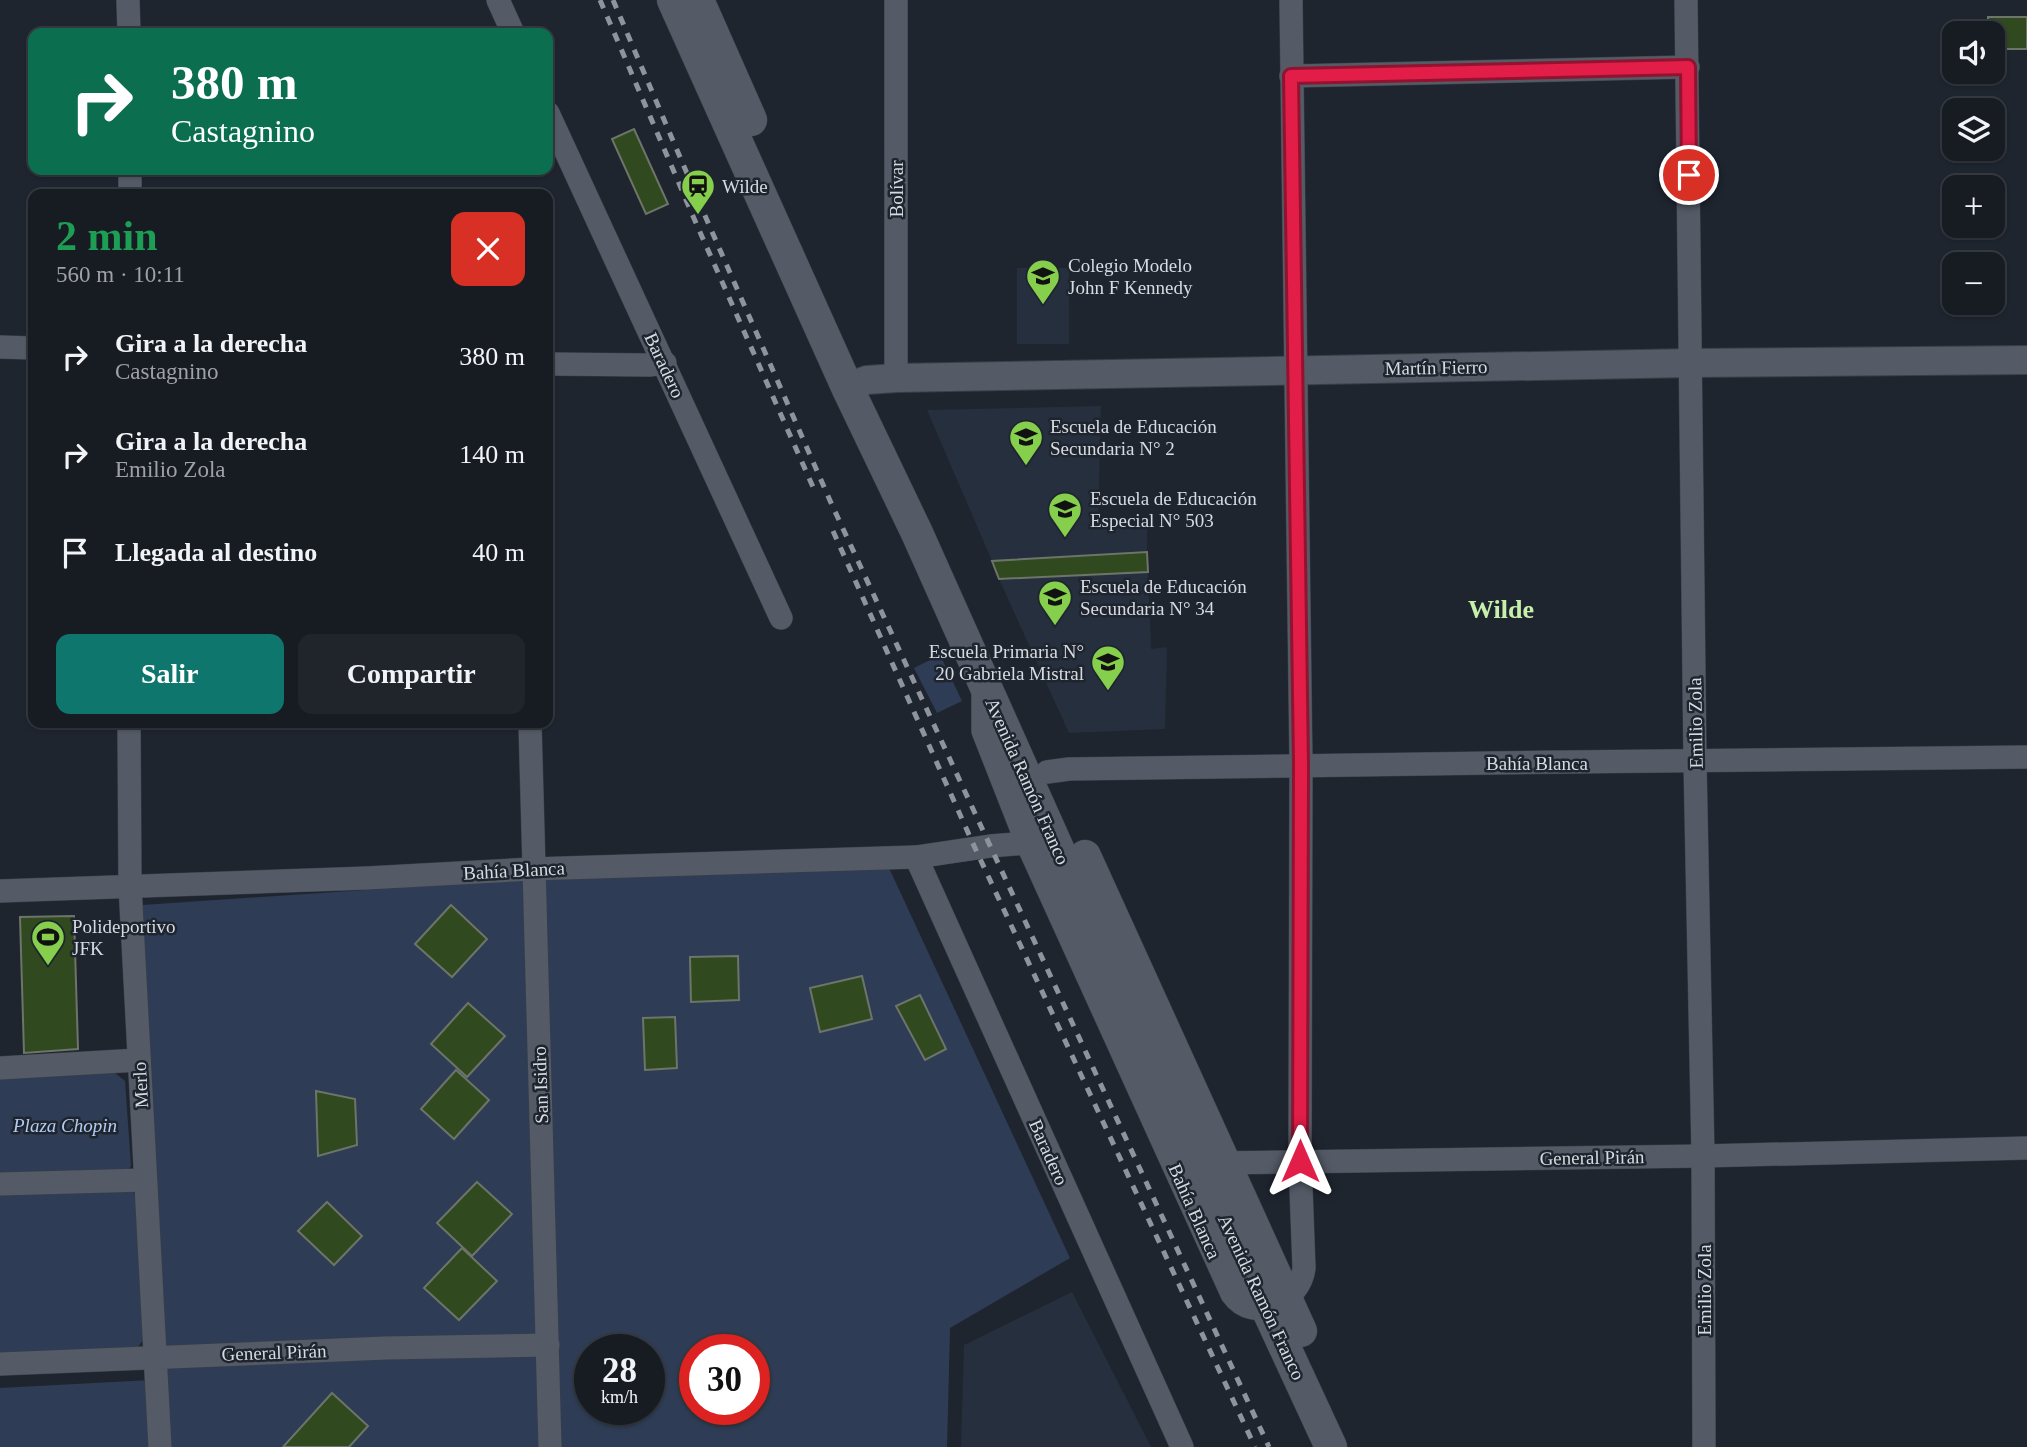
<!DOCTYPE html>
<html lang="es">
<meta charset="utf-8">
<style>
body{margin:0;font-family:Georgia,serif;background:#20252b;color:#f1f3f6;height:100vh;display:flex;flex-direction:column;font-size:26px;white-space:nowrap}
*{box-sizing:border-box;margin:0}
p{font-size:23px;color:#9ea1a6}
.icon{flex:none;width:38px;height:38px;fill:none;stroke:currentColor;stroke-width:2;stroke-linecap:round;stroke-linejoin:round}
.map{position:relative;flex:1;overflow:hidden}
.side{position:absolute;left:28px;top:189px;width:525px;height:539px;display:flex;flex-direction:column;background:#171c23;border-radius:14px;box-shadow:0 2px 5px #0004,0 0 0 2px #363a41}
.side>*{flex:none}
.hud{position:absolute;left:28px;top:28px;width:525px;height:147px;border-radius:14px;box-shadow:0 2px 5px #0004,0 0 0 2px #363a41;background:#0b6e4f;color:#fff;overflow:hidden}
.buttons{position:absolute;left:1942px;top:21px;display:grid;gap:14px}
.buttons a{display:grid;place-items:center;width:63px;height:63px;border-radius:14px;background:#171c23;box-shadow:0 2px 5px #0004,0 0 0 2px #363a41;font-size:35px}
.speed{position:absolute;left:574px;top:1334px;display:flex;gap:14px;font-size:35px;font-weight:700;text-align:center}
.speed>*{display:grid;place-content:center;width:91px;height:91px;border-radius:50%;background:#171c23;box-shadow:0 2px 5px #0004,0 0 0 2px #363a41;line-height:1}
.speed small{font-size:18px;font-weight:400}
.speed .limit{border:10px solid #d22;background:#fff;color:#111}
.pin{position:absolute;display:grid;place-items:center;width:60px;height:60px;color:#fff;margin:-30px;border:4px solid #fff;border-radius:50%;box-shadow:0 2px 7px #0007}
.me{position:absolute;width:77px;margin:-38px;rotate:0deg;stroke-linejoin:round;filter:drop-shadow(0 0 5px #0008)}
.turn{display:flex;align-items:center;gap:24px;height:147px;padding:0 28px;font-size:32px}
.turn .icon{width:91px;height:91px;stroke-width:2.5}
.turn b{display:block;font-size:49px;line-height:60px}
.round{display:grid;place-items:center;flex:none;width:74px;height:74px;border-radius:14px;background:#20252b}
.head{display:flex;align-items:center;justify-content:space-between;height:119px;padding:0 28px}
h1{font-size:42px;font-weight:800;line-height:52px;color:#1e9e55}
.action{display:flex;gap:14px;margin-top:auto;padding:14px 28px}
.action a{flex:1;height:80px;border-radius:14px;background:#0f766e;color:#fff;font-size:28px;font-weight:800;line-height:80px;text-align:center}
.action a+a{background:#20252b;color:#f1f3f6}
ul{padding:0;list-style:none}
li{display:flex;align-items:center;gap:21px;height:98px;padding:0 28px}
li div{flex:1}
li b{display:block;font-size:26px}
li em{font-style:normal}
.map>svg:first-child{display:block}
</style>
<div class="map">
<svg width="2027" height="1447" viewBox="0 0 2027 1447">
<rect width="100%" height="100%" fill="#1f252f"/>
<!-- built -->
<g fill="#262f3e">
<rect x="1017" y="268" width="52" height="76"/>
<path d="M1101 406 1098 524 1081 525H1147V552L992 561 927 410Z"/>
<path d="M1148 572 1151 649 1167 647 1165 729 1069 733 999 579Z"/>
<path d="M1072 1292 1151 1447H961L964 1345Z"/>
</g>
<!-- green -->
<g fill="#2e3d55" fill-rule="evenodd">
<path d="M940 655 962 701 937 713 914 668Z"/>
<path d="M883 855 1070 1258 950 1328 947 1447H0V1388L151 1380 128 906ZM590 1349H649V1409H590ZM695 1349H754V1409H695Z"/>
<path d="M115 1073 125 1081 131 1166 127 1171 0 1176V1078Z"/>
<path d="M132 1190 137 1198 143 1340 135 1351 0 1355V1194Z"/>
</g>
<!-- building -->
<g fill="#30491e" stroke="#6d7469" stroke-width="2">
<path d="M1988 17H2027V49H1993V33H1988Z"/>
<path d="M634 129 668 204 646 214 612 139Z"/>
<path d="M1147 552 1148 572 999 579 992 561Z"/>
<path d="M451 905 487 939 452 977 415 944Z"/>
<path d="M74 916 78 1049 24 1053 20 917Z"/>
<path d="M738 956 739 1000 691 1002 690 957Z"/>
<path d="M862 976 872 1019 820 1032 810 988Z"/>
<path d="M920 995 946 1049 925 1060 896 1006Z"/>
<path d="M468 1003 505 1036 467 1077 431 1044Z"/>
<path d="M675 1017 677 1068 645 1070 643 1018Z"/>
<path d="M456 1070 489 1100 454 1139 421 1109Z"/>
<path d="M316 1091 355 1099 357 1145 318 1156Z"/>
<path d="M477 1182 512 1214 472 1256 437 1223Z"/>
<path d="M327 1202 362 1236 334 1265 298 1231Z"/>
<path d="M462 1248 497 1281 459 1320 424 1288Z"/>
<path d="M332 1393 368 1426 349 1447H283Z"/>
</g>
<g fill="none" stroke-linecap="round" stroke-linejoin="round">
<!-- minor casing -->
<g stroke="#3a3f47" stroke-width="24">
<g id="minor">
<path d="M128 0 129 33"/>
<path d="M498 0 513 33"/>
<path d="M896 0V378"/>
<path d="M1686 0 1695 762 1703 1156 1704 1447"/>
<path d="M1291 76 1688 67"/>
<path d="M548 113 781 618"/>
<path d="M130 194V170"/>
<path d="M0 347 33 348"/>
<path d="M548 364 649 365 665 363"/>
<path d="M983 688V731L1027 843 1232 1294C1254 1325 1300 1302 1304 1268L1300 1161 1301 764 1291 0"/>
<path d="M129 723 130 886 160 1447"/>
<path d="M530 723 550 1447"/>
<path d="M1047 772 1069 769C1388 762 1708 762 2027 757"/>
<path d="M916 857 1182 1447"/>
<path d="M0 891 367 878 532 869 916 857 990 846 1027 843"/>
<path d="M0 1068 139 1060"/>
<path d="M1211 1163 1703 1156 2027 1148"/>
<path d="M0 1184 145 1180"/>
<path d="M0 1364 386 1348 548 1345"/>
</g>
</g>
<!-- tertiary casing -->
<g stroke="#3a3f47" stroke-width="30">
<path id="tertiary" d="M847 387 867 380 896 378 1691 363 2027 360"/>
</g>
<!-- secondary casing -->
<g stroke="#3a3f47" stroke-width="33">
<g id="secondary">
<path d="M673 0 847 387 917 533 1174 1108 1331 1447"/>
<path d="M698 0 751 120"/>
<path d="M1085 856 1301 1331"/>
</g>
</g>
<!-- minor -->
<use href="#minor" stroke="#545b66" stroke-width="23"/>
<!-- tertiary -->
<use href="#tertiary" stroke="#545b66" stroke-width="28"/>
<!-- secondary -->
<use href="#secondary" stroke="#545b66" stroke-width="32"/>
<!-- rail -->
<g stroke="#8f939b" stroke-width="5" stroke-dasharray="9 9" stroke-linecap="butt">
<path d="M600 0 696 223 813 487"/>
<path d="M613 0 706 218 832 505 1269 1447"/>
<path d="M833 531 975 848 1255 1447"/>
</g>
</g>
<g fill="none" stroke-linecap="round" stroke-linejoin="round">
<!-- route casing -->
<g stroke="#92132f" stroke-width="18">
<path id="route" d="M1300 1161 1301 764 1291 76 1688 67 1689 175"/>
</g>
<!-- route -->
<use href="#route" stroke="#e11d48" stroke-width="12"/>
</g>
<!-- icons -->
<defs>
<g id="station-pin" transform="scale(1.75)"><path d="M0 17L-7.5 6A9.5 9.5 0 1 1 7.5 6Z" fill="#85cf4c" stroke="#1f252f"/><path d="M-3-6H3Q5-6 5-4V2Q5 4 3 4L4.5 6H3L1.5 4h-3L-3 6H-4.5L-3 4Q-5 4-5 2V-4Q-5-6-3-6ZM-3.5-4v3h7v-3ZM-3.5 1v1.5H-2V1ZM2 1v1.5H3.5V1Z" fill="#111"/></g>
<g id="school-pin" transform="scale(1.75)"><path d="M0 17L-7.5 6A9.5 9.5 0 1 1 7.5 6Z" fill="#85cf4c" stroke="#1f252f"/><path d="M0-5L7-2L0 1L-7-2ZM-4 1L0 2.5L4 1V4Q0 6-4 4Z" fill="#111"/></g>
<g id="stadium-pin" transform="scale(1.75)"><path d="M0 17L-7.5 6A9.5 9.5 0 1 1 7.5 6Z" fill="#85cf4c" stroke="#1f252f"/><path d="M0-5a6.5 5 0 1 0 0 10a6.5 5 0 1 0 0-10ZM-3.5-1.8h7v3.6h-7Z" fill="#111"/></g>
</defs>
<g fill-rule="evenodd">
<use href="#station-pin" x="698" y="186"/>
<use href="#school-pin" x="1043" y="276"/>
<use href="#school-pin" x="1026" y="437"/>
<use href="#school-pin" x="1065" y="509"/>
<use href="#school-pin" x="1055" y="597"/>
<use href="#school-pin" x="1108" y="662"/>
<use href="#stadium-pin" x="48" y="937"/>
</g>
<g text-anchor="middle" stroke-width="5" stroke-linejoin="round" paint-order="stroke">
<!-- poi labels -->
<g font-size="19" fill="#d7dbe1" stroke="#1f252f" text-anchor="start">
<text x="722" y="193">Wilde</text>
<text x="1068" y="272">Colegio Modelo<tspan x="1068" dy="22">John F Kennedy</tspan></text>
<text x="1050" y="433">Escuela de Educación<tspan x="1050" dy="22">Secundaria N° 2</tspan></text>
<text x="1090" y="505">Escuela de Educación<tspan x="1090" dy="22">Especial N° 503</tspan></text>
<text x="1080" y="593">Escuela de Educación<tspan x="1080" dy="22">Secundaria N° 34</tspan></text>
<text x="1084" y="658" text-anchor="end">Escuela Primaria N°<tspan x="1084" dy="22">20 Gabriela Mistral</tspan></text>
<text x="72" y="933">Polideportivo<tspan x="72" dy="22">JFK</tspan></text>
</g>
<!-- street labels -->
<g font-size="19" fill="#d7dbe1" stroke="#1f252f">
<text transform="translate(896 189) rotate(-90)" y="7">Bolívar</text>
<text transform="translate(665 365) rotate(65)" y="7">Baradero</text>
<text transform="translate(1436 367) rotate(-1)" y="7">Martín Fierro</text>
<text transform="translate(1695 723) rotate(-91)" y="7">Emilio Zola</text>
<text x="1537" y="770">Bahía Blanca</text>
<text transform="translate(1028 781) rotate(66)" y="7">Avenida Ramón Franco</text>
<text transform="translate(514 870) rotate(-3)" y="7">Bahía Blanca</text>
<text transform="translate(140 1085) rotate(-93)" y="7">Merlo</text>
<text transform="translate(540 1085) rotate(-92)" y="7">San Isidro</text>
<text transform="translate(1049 1152) rotate(66)" y="7">Baradero</text>
<text transform="translate(1592 1157) rotate(-1)" y="7">General Pirán</text>
<text transform="translate(1195 1211) rotate(66)" y="7">Bahía Blanca</text>
<text transform="translate(1704 1290) rotate(-90)" y="7">Emilio Zola</text>
<text transform="translate(1262 1297) rotate(65)" y="7">Avenida Ramón Franco</text>
<text transform="translate(274 1352) rotate(-2)" y="7">General Pirán</text>
</g>
<!-- park labels -->
<g font-size="19" font-style="italic" fill="#b2ccf4" stroke="#1f252f">
<text x="65" y="1132">Plaza Chopin</text>
</g>
<!-- district labels -->
<g font-size="26" font-weight="bold" fill="#c6f0ac" stroke="#1f252f">
<text x="1501" y="618">Wilde</text>
</g>
</g>
</svg>
<div class="buttons">
<a><svg class="icon" aria-label="sound" viewBox="0 0 24 24"><path d="M4 9h4l5-4v14l-5-4H4zM17 9q2 3 0 6"/></svg></a>
<a><svg class="icon" aria-label="layers" viewBox="0 0 24 24"><path d="M12 4l9 5-9 5-9-5zM3 14l9 5 9-5"/></svg></a>
<a>+</a>
<a>−</a>
</div>
<div class="speed"><div>28<small>km/h</small></div><div class="limit">30</div></div>
<div class="pin" style="left:1689px;top:175px;background:#d93025"><svg class="icon" aria-label="arrive" viewBox="0 0 24 24"><path d="M6 21V4h12l-3 4 3 4H6"/></svg></div>
<svg class="me" style="left:1300px;top:1161px" viewBox="-20 -20 40 40"><path d="M0-17L14 15 0 8-14 15z" fill="#e11d48" stroke="#fff" stroke-width="4"/></svg>
<div class="hud">
<div class="turn"><svg class="icon" aria-label="right" viewBox="0 0 24 24"><path d="M7 20v-9h11M14 6l5 5-5 5"/></svg><div><b>380 m</b>Castagnino</div></div>
</div>
<section class="side">
<div class="head"><div><h1>2 min</h1><p>560 m · 10:11</p></div><a class="round" style="background:#d93025;color:#fff"><svg class="icon" aria-label="close" viewBox="0 0 24 24"><path d="M6 6l12 12M18 6L6 18"/></svg></a></div>
<ul>
<li><svg class="icon" aria-label="right" viewBox="0 0 24 24"><path d="M7 20v-9h11M14 6l5 5-5 5"/></svg><div><b>Gira a la derecha</b><p>Castagnino</p></div><em>380 m</em></li>
<li><svg class="icon" aria-label="right" viewBox="0 0 24 24"><path d="M7 20v-9h11M14 6l5 5-5 5"/></svg><div><b>Gira a la derecha</b><p>Emilio Zola</p></div><em>140 m</em></li>
<li><svg class="icon" aria-label="arrive" viewBox="0 0 24 24"><path d="M6 21V4h12l-3 4 3 4H6"/></svg><div><b>Llegada al destino</b></div><em>40 m</em></li>
</ul>
<div class="action"><a>Salir</a><a>Compartir</a></div>
</section>
</div>
